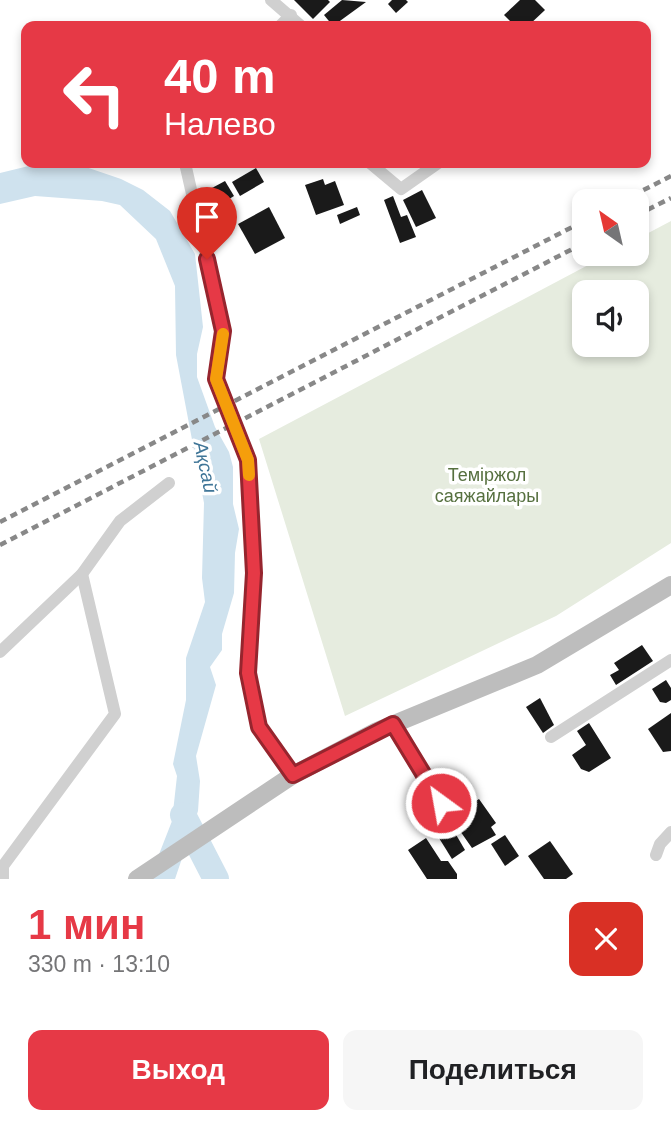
<!DOCTYPE html>
<html lang="ru">
<meta charset="utf-8">
<style>
body{margin:0;font-family:Arial,sans-serif;background:#f6f6f6;color:#202124;height:100vh;display:flex;flex-direction:column;font-size:26px;white-space:nowrap}
*{box-sizing:border-box;margin:0}
p{font-size:23px;color:#757577}
.icon{flex:none;width:38px;height:38px;fill:none;stroke:currentColor;stroke-width:2;stroke-linecap:round;stroke-linejoin:round}
.map{position:relative;height:879px;overflow:hidden}
.panel{display:flex;flex-direction:column;background:#fff;flex:1}
.panel>*{flex:none}
.hud{position:absolute;left:21px;top:21px;width:630px;height:147px;border-radius:14px;box-shadow:0 4px 10px #0003;background:#e63946;color:#fff;overflow:hidden}
.needle{width:46px;rotate:326deg}
.tools{position:absolute;left:572px;top:189px;display:grid;gap:14px}
.tools a{display:grid;place-items:center;width:77px;height:77px;border-radius:14px;background:#fff;box-shadow:0 4px 10px #0003;font-size:35px}
.pin{position:absolute;display:grid;place-items:center;width:60px;height:60px;color:#fff;margin:-72px -30px;border-radius:50% 50% 50% 0;rotate:-45deg;box-shadow:0 0 7px #0007}
.pin .icon{rotate:45deg}
.me{position:absolute;width:77px;margin:-38px;rotate:328deg;stroke-linejoin:round;filter:drop-shadow(0 0 5px #0008)}
.turn{display:flex;align-items:center;gap:24px;height:147px;padding:0 28px;font-size:32px}
.turn .icon{width:91px;height:91px;stroke-width:2.5}
.turn b{display:block;font-size:49px;line-height:60px}
.round{display:grid;place-items:center;flex:none;width:74px;height:74px;border-radius:14px;background:#f6f6f6}
.head{display:flex;align-items:center;justify-content:space-between;height:119px;padding:0 28px}
h1{font-size:42px;font-weight:700;line-height:52px;color:#e63946}
.primary-button{display:flex;gap:14px;margin-top:auto;padding:14px 28px}
.primary-button a{flex:1;height:80px;border-radius:14px;background:#e63946;color:#fff;font-size:28px;font-weight:700;line-height:80px;text-align:center}
.primary-button a+a{background:#f6f6f6;color:#202124}
.map>svg:first-child{display:block}
</style>
<div class="map">
<svg width="671" height="879" viewBox="0 0 671 879">
<rect width="100%" height="100%" fill="#fff"/>
<!-- green -->
<path fill="#e6ecdf" fill-rule="evenodd" d="M671 221V543L556 616 345 716 259 439 609 254H637V239ZM584 292H637V345H584Z"/>
<!-- water -->
<path fill="#cfe2ee" d="M41 163H74L121 179 143 190 170 211 195 254 203 327 197 354V377L215 427 229 452 233 467V504L239 529 235 553 234 593 222 634V650L210 667 216 685 196 756 200 781 198 811 175 879H146L156 862 172 821 177 776 173 764 186 700V658L205 602 202 578 204 503 176 355 175 286 156 239 120 205 102 201 35 196 0 204V173Z"/>
<g fill="none" stroke-linecap="round" stroke-linejoin="round">
<!-- river -->
<path stroke="#cfe2ee" stroke-width="26" d="M183 815 216 879"/>
</g>
<!-- building -->
<g fill="#1a1a1a">
<path d="M294 0H328L330 2 313 19Z"/>
<path d="M342 0 366 2 333 26 324 15Z"/>
<path d="M392 0H406L408 2 396 13 388 4Z"/>
<path d="M520 0H535L545 10 528 26H515L504 15Z"/>
<path d="M256 168 264 182 240 196 232 182Z"/>
<path d="M323 179 325 185 335 181 344 205 316 215 305 185Z"/>
<path d="M225 181 234 196 221 204 212 188Z"/>
<path d="M422 190 436 218 416 227 403 200Z"/>
<path d="M393 196 401 217 407 215 416 237 400 243 384 200Z"/>
<path d="M269 207 285 238 255 254 238 224Z"/>
<path d="M357 207 360 215 340 224 337 215Z"/>
<path d="M642 645 653 661 616 685 610 675 619 670 614 663Z"/>
<path d="M666 680 671 688V700L666 703 660 702 652 689Z"/>
<path d="M540 698 554 725 543 733 526 707Z"/>
<path d="M671 713V751L663 752 648 729Z"/>
<path d="M589 723 611 758 589 772 581 769 572 755 586 745 577 731Z"/>
<path d="M479 799 496 823 491 827 496 835 472 848 451 818Z"/>
<path d="M448 821 465 850 452 859 434 830Z"/>
<path d="M505 835 519 856 505 866 491 844Z"/>
<path d="M426 838 441 861H448L457 874V879H427L408 850Z"/>
<path d="M550 841 573 874 566 879H544L528 856Z"/>
</g>
<g fill="none" stroke-linecap="round" stroke-linejoin="round">
<!-- street -->
<g stroke="#d0d0d0" stroke-width="12">
<path d="M271 0 301 26"/>
<path d="M280 26 291 15"/>
<path d="M185 163 223 331 216 379 249 459 254 573 248 673 259 727 293 775"/>
<path d="M370 163 401 189 438 163"/>
<path d="M0 652 82 574 120 521 169 483"/>
<path d="M393 724 441 803"/>
<path d="M551 737 671 660"/>
<path d="M656 855 660 844 671 832"/>
<path d="M3 879V866L115 714 82 574"/>
</g>
<!-- secondary -->
<path stroke="#bdbdbd" stroke-width="18" d="M137 879 293 775 377 731 537 665 671 585"/>
<!-- rail -->
<g stroke="#888" stroke-width="4.5" stroke-dasharray="7 5" stroke-linecap="butt">
<path d="M622 201 671 176"/>
<path d="M637 215 671 198"/>
<path d="M0 522 584 221"/>
<path d="M0 545 584 243"/>
</g>
</g>
<g fill="none" stroke-linecap="round" stroke-linejoin="round">
<!-- route casing -->
<g stroke="#96252e" stroke-width="18">
<path id="route" d="M207 259 223 331 216 379 248 460 254 573 248 673 259 727 293 775 393 724 441 803"/>
</g>
<!-- route -->
<use href="#route" stroke="#e63946" stroke-width="12"/>
<!-- slow -->
<path stroke="#f59e0b" stroke-width="12" d="M223 334 216 379 248 460 249 475"/>
</g>
<g text-anchor="middle" stroke-width="7" stroke-linejoin="round" paint-order="stroke">
<!-- park labels -->
<g font-size="18" fill="#56703f" stroke="#fff">
<text x="487" y="481">Теміржол<tspan x="487" dy="21">саяжайлары</tspan></text>
</g>
<!-- water labels -->
<g font-size="19" font-style="italic" fill="#3f7597" stroke="#fff">
<text transform="translate(206 467) rotate(78)" y="7">Ақсай</text>
</g>
</g>
</svg>
<div class="tools">
<a><svg class="needle" viewBox="-14 -14 28 28"><path d="M0-13l5 13h-10z" fill="#e53935"/><path d="M0 13l5-13h-10z" fill="#757577"/></svg></a>
<a><svg class="icon" aria-label="sound" viewBox="0 0 24 24"><path d="M4 9h4l5-4v14l-5-4H4zM17 9q2 3 0 6"/></svg></a>
</div>
<div class="pin" style="left:207px;top:259px;background:#d93025"><svg class="icon" aria-label="arrive" viewBox="0 0 24 24"><path d="M6 21V4h12l-3 4 3 4H6"/></svg></div>
<svg class="me" style="left:441px;top:803px" viewBox="-20 -20 40 40"><circle r="17" fill="#e63946" stroke="#fff" stroke-width="3"/><path d="M0-11L8 9 0 5-8 9z" fill="#fff"/></svg>
<div class="hud">
<div class="turn"><svg class="icon" aria-label="left" viewBox="0 0 24 24"><path d="M17 20v-9H6M10 6l-5 5 5 5"/></svg><div><b>40 m</b>Налево</div></div>
</div>
</div>
<section class="panel">
<div class="head"><div><h1>1 мин</h1><p>330 m · 13:10</p></div><a class="round" style="background:#d93025;color:#fff"><svg class="icon" aria-label="close" viewBox="0 0 24 24"><path d="M6 6l12 12M18 6L6 18"/></svg></a></div>
<div class="primary-button"><a>Выход</a><a>Поделиться</a></div>
</section>
